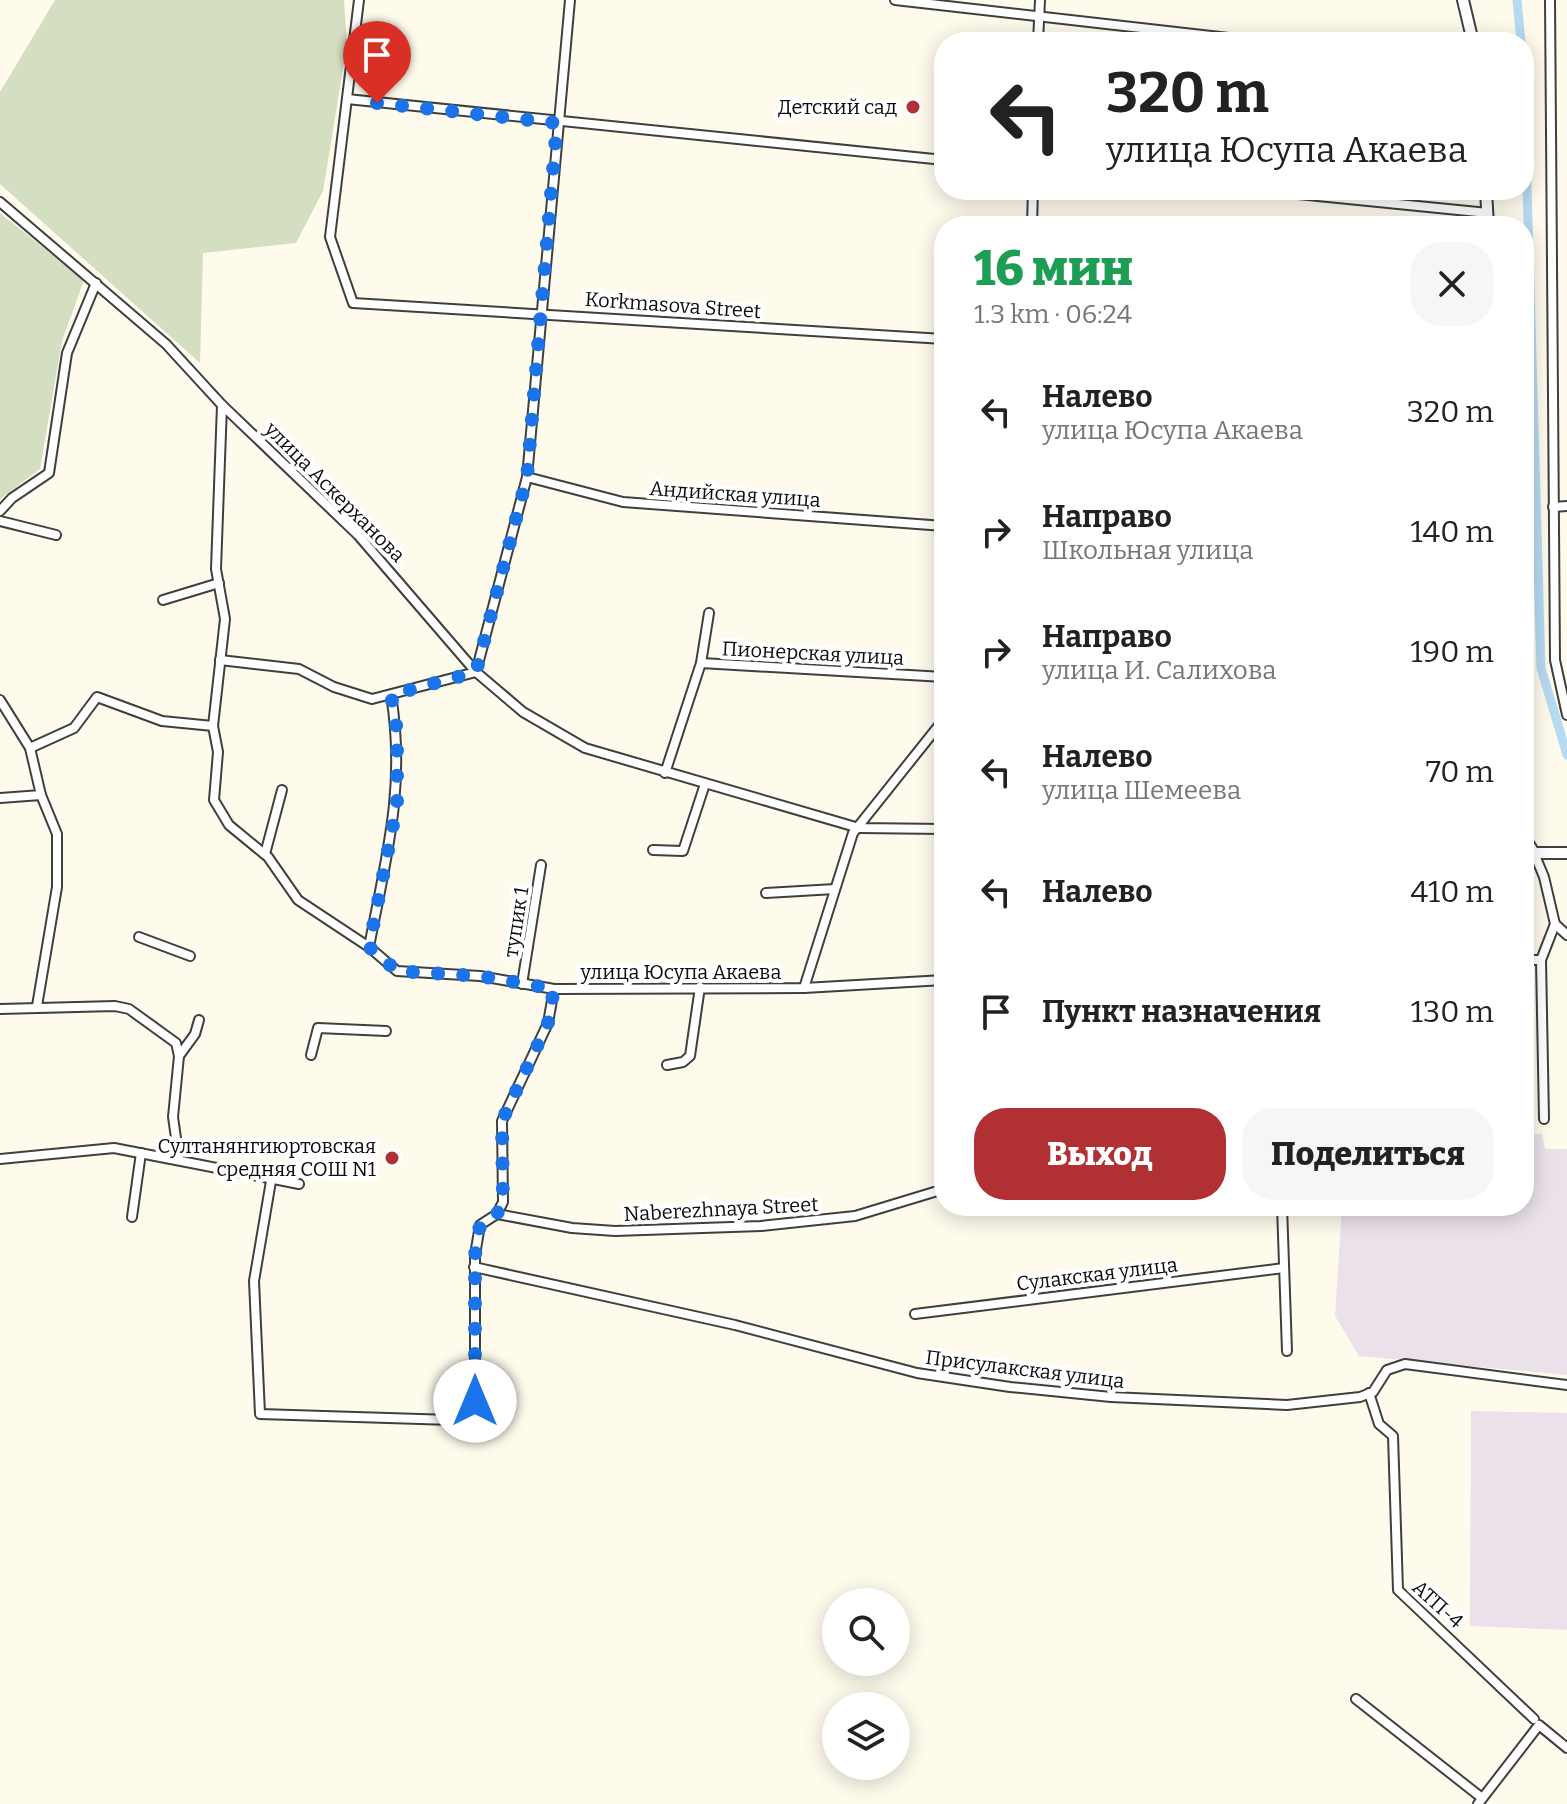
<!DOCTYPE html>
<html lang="ru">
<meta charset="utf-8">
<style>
body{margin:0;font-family:Bitter,serif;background:#f6f6f6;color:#222;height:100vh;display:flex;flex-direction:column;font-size:30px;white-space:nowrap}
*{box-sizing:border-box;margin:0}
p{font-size:26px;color:#767676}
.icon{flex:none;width:44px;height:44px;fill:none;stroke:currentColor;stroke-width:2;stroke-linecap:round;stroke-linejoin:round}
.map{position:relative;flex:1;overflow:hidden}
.drawer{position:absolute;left:934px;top:216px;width:600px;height:1000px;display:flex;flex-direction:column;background:#fff;border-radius:32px;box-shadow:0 4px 20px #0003}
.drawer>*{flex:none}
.banner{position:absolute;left:934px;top:32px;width:600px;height:168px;border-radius:32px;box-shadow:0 4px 20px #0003;background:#fff;color:#222;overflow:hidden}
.controls{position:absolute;left:822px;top:1588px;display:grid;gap:16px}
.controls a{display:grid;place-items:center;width:88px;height:88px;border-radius:50%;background:#fff;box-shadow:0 4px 20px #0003;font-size:40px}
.pin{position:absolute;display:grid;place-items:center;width:68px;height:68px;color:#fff;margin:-82px -34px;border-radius:50% 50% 50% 0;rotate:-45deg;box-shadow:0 0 8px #0007}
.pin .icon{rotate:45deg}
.me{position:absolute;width:88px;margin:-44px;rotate:0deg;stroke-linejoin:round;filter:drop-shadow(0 0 6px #0008)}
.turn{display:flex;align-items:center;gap:28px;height:168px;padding:0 40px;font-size:36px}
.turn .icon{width:104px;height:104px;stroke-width:2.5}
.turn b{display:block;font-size:56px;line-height:68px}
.round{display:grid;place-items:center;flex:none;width:84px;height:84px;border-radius:32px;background:#f6f6f6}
.headline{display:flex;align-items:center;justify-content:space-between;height:136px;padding:0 40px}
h1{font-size:48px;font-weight:800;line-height:60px;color:#1e9e55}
.action{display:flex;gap:16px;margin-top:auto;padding:16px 40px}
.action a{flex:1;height:92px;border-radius:32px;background:#b13034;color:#fff;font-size:32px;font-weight:800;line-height:92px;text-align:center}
.action a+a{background:#f6f6f6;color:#222}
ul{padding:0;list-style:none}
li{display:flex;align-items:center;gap:24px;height:120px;padding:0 40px}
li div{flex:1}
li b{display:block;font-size:30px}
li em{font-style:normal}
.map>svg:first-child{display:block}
</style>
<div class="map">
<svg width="1567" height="1804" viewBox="0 0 1567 1804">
<rect width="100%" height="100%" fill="#fefbed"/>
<!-- industrial -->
<g fill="#eae1eb">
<path d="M1524 1133 1542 1134 1545 1149H1567V1375L1359 1356 1335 1316 1342 1206H1524Z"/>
<path d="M1471 1411 1567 1413V1630L1470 1626Z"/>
</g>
<!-- cemetery -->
<g fill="#d4dec0">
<path d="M55 0H344L347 45 323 191 296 243 203 253 200 363 0 184V92Z"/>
<path d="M0 213 84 280 62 341 40 469 0 499Z"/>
</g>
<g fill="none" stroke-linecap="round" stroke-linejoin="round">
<!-- canal -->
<g stroke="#b6daf1" stroke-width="9">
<path d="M1517 0 1521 42"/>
<path d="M1524 83 1541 668 1567 755"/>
</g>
<!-- minor casing -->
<g stroke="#3f3f3f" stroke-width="12">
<g id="minor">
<path d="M359 0 330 237 353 303 944 339"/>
<path d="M895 0 1264 42"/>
<path d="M1550 0 1555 660 1567 715"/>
<path d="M1038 42 1040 0"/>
<path d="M347 99 944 160"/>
<path d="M1258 190 1488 213"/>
<path d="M0 202 166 344 222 405 358 535 476 672 523 712 585 748 859 828 944 829"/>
<path d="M1032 226 1033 190"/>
<path d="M222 405 216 569 225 619 213 726 218 752 214 800 229 825 268 857 298 900 369 947 397 971 480 976 554 989 804 988 944 980"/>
<path d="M527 477 623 502 944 526"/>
<path d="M1553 507 1567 506"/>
<path d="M0 511 12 498 49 473 67 353 96 283"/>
<path d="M0 521 56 535"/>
<path d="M163 600 219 583"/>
<path d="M220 660 299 669 334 687 372 699 476 672 527 477 570 0"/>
<path d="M701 663 709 613"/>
<path d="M0 700 30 748 41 795 57 834V887L37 1006"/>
<path d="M30 748 74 728 97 697 162 721 213 726"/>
<path d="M665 773 701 663 944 677"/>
<path d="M0 798 41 795"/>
<path d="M653 850 683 851 705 784"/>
<path d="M1524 852 1534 853 1544 877 1555 924 1541 960 1544 1119"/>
<path d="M265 854 282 790"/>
<path d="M766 893 835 889"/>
<path d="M1555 924 1567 935"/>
<path d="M139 937 190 956"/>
<path d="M369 947C386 858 406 787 391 695"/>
<path d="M1524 960H1541"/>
<path d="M522 984 541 865"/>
<path d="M804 988 853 833 944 719"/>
<path d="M0 1009 115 1006 129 1009 176 1043 179 1056 173 1117 179 1159"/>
<path d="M311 1055 318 1028 386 1031"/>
<path d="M179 1056 195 1034 199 1020"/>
<path d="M667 1065 683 1062 690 1056 700 987"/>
<path d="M1524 1124H1527"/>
<path d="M0 1159 114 1148 299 1184"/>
<path d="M271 1181 254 1281 260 1414 452 1420 475 1401V1255L480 1225 497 1214 503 1202 502 1121 548 1023 554 989"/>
<path d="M1282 1206 1287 1351"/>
<path d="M497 1214 572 1228 615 1231 761 1226 855 1216 944 1189"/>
<path d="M132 1217 141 1153"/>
<path d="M474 1267 735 1325 917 1373 1010 1387 1111 1397 1287 1405 1360 1397 1373 1392 1387 1370 1405 1364 1567 1385"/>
<path d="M915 1314 1284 1268"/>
<path d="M1369 1393 1379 1424 1393 1436 1398 1590 1534 1719"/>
<path d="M1356 1699 1482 1798"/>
<path d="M1478 1804 1539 1725 1567 1748"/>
</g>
</g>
<!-- tertiary casing -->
<g stroke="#3f3f3f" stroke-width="14">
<g id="tertiary">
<path d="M1463 0 1473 42"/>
<path d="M1486 190 1488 226"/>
<path d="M1524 837 1534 853H1567"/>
</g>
</g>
<!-- minor -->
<use href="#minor" stroke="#fff" stroke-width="8"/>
<!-- tertiary -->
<use href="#tertiary" stroke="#fff" stroke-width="10"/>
</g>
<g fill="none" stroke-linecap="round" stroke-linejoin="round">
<!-- route -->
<path stroke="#1a73e8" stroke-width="14" stroke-dasharray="0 25.2" d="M377 103 557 123 527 477 476 672 391 695 397 731V805L369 947 397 971 480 976 554 989 548 1023 502 1121 503 1202 497 1214 480 1225 475 1255V1401"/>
</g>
<!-- markers -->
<g fill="#b13034" stroke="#fff" stroke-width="3">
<circle cx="913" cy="107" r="8"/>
<circle cx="392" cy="1158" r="8"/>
</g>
<g text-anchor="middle" stroke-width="8" stroke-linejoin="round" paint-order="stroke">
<!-- poi labels -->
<g font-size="20" fill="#0c0c0c" stroke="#fff" text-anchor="end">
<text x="897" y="114">Детский сад</text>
<text x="376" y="1153">Султанянгиюртовская<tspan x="376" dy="23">средняя СОШ N1</tspan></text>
</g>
<!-- street labels -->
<g font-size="20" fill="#0c0c0c" stroke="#fff">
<text transform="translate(673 305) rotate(4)" y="7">Korkmasova Street</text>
<text transform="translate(335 492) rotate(45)" y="7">улица Аскерханова</text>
<text transform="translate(735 494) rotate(4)" y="7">Андийская улица</text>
<text transform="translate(813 653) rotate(3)" y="7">Пионерская улица</text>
<text transform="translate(516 922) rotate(-81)" y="7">тупик 1</text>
<text x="681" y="979">улица Юсупа Акаева</text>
<text transform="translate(721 1209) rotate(-3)" y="7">Naberezhnaya Street</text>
<text transform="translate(1097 1274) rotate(-7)" y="7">Сулакская улица</text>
<text transform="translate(1025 1369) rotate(7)" y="7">Присулакская улица</text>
<text transform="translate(1438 1604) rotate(42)" y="7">АТП-4</text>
</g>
</g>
</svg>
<div class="controls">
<a><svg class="icon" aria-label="search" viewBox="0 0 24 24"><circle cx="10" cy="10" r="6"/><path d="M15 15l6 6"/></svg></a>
<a><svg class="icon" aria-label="layers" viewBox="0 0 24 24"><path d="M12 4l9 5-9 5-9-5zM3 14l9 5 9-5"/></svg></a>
</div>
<div class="pin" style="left:377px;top:103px;background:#d93025"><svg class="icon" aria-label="arrive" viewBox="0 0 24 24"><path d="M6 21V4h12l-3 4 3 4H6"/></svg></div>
<svg class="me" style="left:475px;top:1401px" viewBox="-20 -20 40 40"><circle r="19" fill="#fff"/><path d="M0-13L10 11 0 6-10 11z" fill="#1a73e8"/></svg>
<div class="banner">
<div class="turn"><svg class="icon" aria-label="left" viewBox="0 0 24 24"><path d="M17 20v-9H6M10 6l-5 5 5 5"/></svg><div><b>320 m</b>улица Юсупа Акаева</div></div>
</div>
<section class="drawer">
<div class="headline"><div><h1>16 мин</h1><p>1.3 km · 06:24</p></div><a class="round"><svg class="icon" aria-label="close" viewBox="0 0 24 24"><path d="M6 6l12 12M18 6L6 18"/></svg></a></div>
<ul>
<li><svg class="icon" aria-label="left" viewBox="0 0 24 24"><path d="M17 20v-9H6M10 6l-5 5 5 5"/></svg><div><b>Налево</b><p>улица Юсупа Акаева</p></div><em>320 m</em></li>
<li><svg class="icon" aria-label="right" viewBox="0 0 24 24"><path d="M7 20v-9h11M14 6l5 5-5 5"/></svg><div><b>Направо</b><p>Школьная улица</p></div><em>140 m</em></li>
<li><svg class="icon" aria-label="right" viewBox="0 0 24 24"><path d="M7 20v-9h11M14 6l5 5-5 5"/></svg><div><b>Направо</b><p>улица И. Салихова</p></div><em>190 m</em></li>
<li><svg class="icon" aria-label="left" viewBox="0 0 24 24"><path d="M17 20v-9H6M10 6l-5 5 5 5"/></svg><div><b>Налево</b><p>улица Шемеева</p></div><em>70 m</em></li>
<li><svg class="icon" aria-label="left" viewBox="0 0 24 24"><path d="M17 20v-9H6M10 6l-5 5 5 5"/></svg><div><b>Налево</b></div><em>410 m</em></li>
<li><svg class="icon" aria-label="arrive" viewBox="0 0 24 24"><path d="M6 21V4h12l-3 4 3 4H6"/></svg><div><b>Пункт назначения</b></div><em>130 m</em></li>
</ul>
<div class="action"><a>Выход</a><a>Поделиться</a></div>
</section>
</div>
